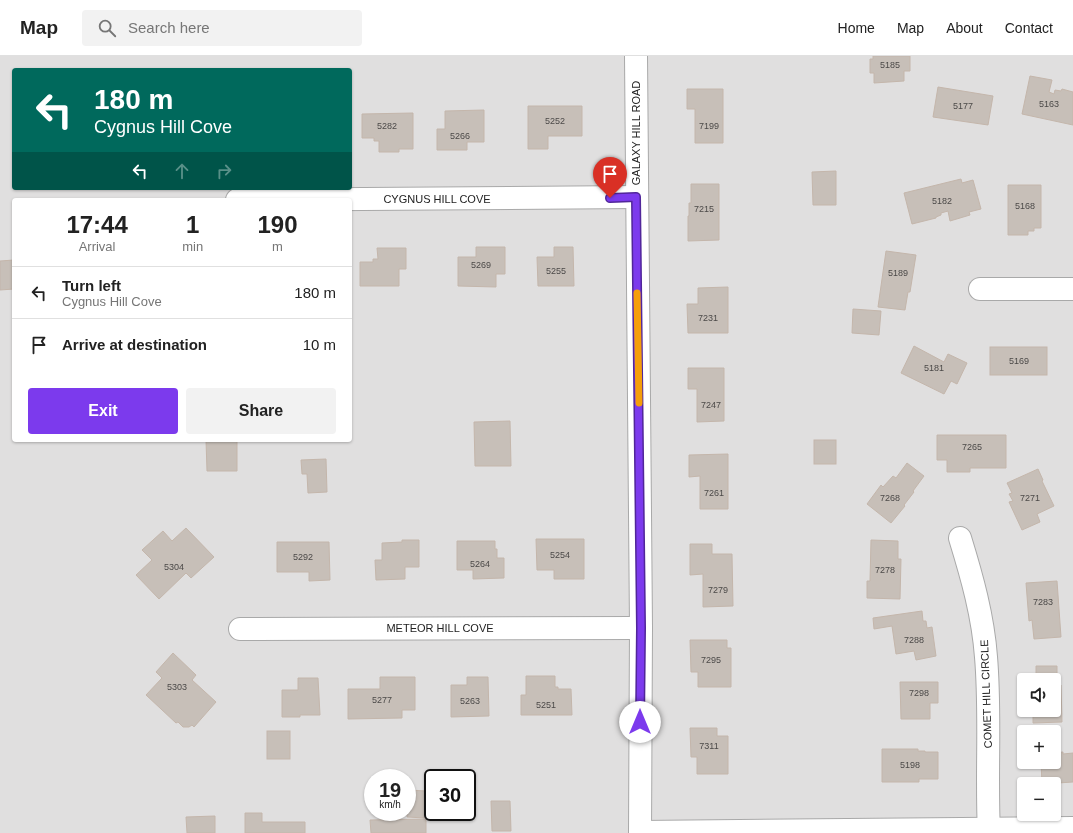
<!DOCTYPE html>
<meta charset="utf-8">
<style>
body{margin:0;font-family:Arial,sans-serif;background:#f2f2f2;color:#222;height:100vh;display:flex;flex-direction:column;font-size:15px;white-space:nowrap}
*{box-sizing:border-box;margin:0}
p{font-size:13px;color:#767676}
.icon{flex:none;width:22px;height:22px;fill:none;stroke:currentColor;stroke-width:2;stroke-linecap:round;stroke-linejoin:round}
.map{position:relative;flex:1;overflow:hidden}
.drawer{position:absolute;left:12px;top:142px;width:340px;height:244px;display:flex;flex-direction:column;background:#fff;border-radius:4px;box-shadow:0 1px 3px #0004}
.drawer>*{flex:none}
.banner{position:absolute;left:12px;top:12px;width:340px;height:122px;border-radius:4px;box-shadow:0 1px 3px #0004;background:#00695c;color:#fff;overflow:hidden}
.controls{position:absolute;left:1017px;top:617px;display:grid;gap:8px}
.controls a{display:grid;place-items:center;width:44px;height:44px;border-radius:4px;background:#fff;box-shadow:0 1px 3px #0004;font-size:20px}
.speed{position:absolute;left:364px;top:713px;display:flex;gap:8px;font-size:20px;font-weight:700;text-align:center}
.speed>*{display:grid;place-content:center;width:52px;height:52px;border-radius:50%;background:#fff;box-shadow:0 1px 3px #0004;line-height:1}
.speed small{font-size:10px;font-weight:400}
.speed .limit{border:2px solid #111;border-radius:6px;background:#fff;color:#111}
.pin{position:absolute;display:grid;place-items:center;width:34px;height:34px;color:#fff;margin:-41px -17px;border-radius:50% 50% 50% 0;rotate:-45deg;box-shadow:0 0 4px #0007}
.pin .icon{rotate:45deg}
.me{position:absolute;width:44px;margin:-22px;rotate:0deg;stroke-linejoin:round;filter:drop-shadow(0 0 3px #0008)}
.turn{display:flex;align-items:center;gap:14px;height:84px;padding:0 16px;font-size:18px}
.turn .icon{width:52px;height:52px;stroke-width:2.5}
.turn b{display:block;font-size:28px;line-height:34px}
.lanes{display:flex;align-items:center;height:38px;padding:0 16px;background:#0003;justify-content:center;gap:20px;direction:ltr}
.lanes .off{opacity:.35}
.eta{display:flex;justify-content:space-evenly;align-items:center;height:68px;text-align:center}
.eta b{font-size:24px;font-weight:700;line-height:28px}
.action{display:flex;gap:8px;margin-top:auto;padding:8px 16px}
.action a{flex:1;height:46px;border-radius:4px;background:#7c3aed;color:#fff;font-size:16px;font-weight:700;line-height:46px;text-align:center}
.action a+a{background:#f2f2f2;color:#222}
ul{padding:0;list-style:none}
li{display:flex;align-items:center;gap:12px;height:52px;padding:0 16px;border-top:1px solid #e0e0e0}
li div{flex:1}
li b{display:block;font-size:15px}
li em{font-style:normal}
header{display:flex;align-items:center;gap:24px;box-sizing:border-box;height:56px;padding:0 20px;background:#fff;border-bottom:1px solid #e0e0e0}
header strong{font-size:19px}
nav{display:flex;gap:22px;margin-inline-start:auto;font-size:14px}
.search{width:280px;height:36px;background:#f2f2f2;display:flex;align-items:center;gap:10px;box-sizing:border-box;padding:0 14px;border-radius:4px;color:#767676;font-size:15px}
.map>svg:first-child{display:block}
</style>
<header>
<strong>Map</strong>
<div class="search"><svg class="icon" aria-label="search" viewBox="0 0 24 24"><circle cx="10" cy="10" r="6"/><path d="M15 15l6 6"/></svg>Search here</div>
<nav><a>Home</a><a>Map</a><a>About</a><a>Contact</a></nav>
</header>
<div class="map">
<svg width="1073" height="777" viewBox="0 0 1073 777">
<rect width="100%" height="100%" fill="#f2efe9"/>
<!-- residential -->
<path fill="#e0dfdf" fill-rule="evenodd" d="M0 0H1073V777H0ZM14 14H350V132H14ZM14 144H350V384H14ZM1024 624H1054V654H1024ZM1024 676H1054V706H1024ZM373 722H407V756H373ZM433 722H467V756H433ZM1024 728H1054V758H1024Z"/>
<!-- building -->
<g fill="#c7bfb8" stroke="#c4b6ab">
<path d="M873 0H910V15H904V25L874 27V17H870V3H873Z"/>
<path d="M1030 20 1052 24 1049 36 1054 38 1055 34 1061 35 1062 33 1073 36V69L1022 58Z"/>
<path d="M938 31 993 40 988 69 933 61Z"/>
<path d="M687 33H723V87H695V53H687Z"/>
<path d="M528 50H582V80H548V93H528Z"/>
<path d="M484 54V86H467V94H437V73H445V55Z"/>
<path d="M413 57V93H399V96H379V85H374V82H362V58Z"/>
<path d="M836 115V149H813L812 116Z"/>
<path d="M961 123 962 127 973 124 981 153 969 156 970 159 950 165 948 155 941 157V159L936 161V162L912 168 904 137Z"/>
<path d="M691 128H719V184L688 185V160H689V147H691Z"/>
<path d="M1008 129H1041V172H1034V175H1028V179H1008Z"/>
<path d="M476 191H505V218H496V231L458 230V201H476Z"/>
<path d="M554 191H573L574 230H538L537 201H554Z"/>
<path d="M377 192H406V213H399V230H360V206H373V203H378Z"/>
<path d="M886 195 916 199 910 236H908L905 254 878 251Z"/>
<path d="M14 204V233L0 234V205Z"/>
<path d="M728 231V277H688L687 248H698V232Z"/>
<path d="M853 253 881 255 879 279 852 277Z"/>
<path d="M914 290 944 306 948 298 967 307 957 328 951 325 944 338 901 317Z"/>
<rect x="990" y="291" width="57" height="28"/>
<path d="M688 312H724V365L697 366V333H688Z"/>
<path d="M510 365 511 410H475L474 366Z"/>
<path d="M937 379H1006V412H970V416H947V404H937Z"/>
<path d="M206 384H237V415H207Z"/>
<rect x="814" y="384" width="22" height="24"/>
<path d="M728 398V453H700V420L689 421V399Z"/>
<path d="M326 403 327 436 308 437 307 418H302L301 404Z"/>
<path d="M907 407 924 420 913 435 914 436 904 449 905 450 891 467 867 448 881 429 883 431 893 420 896 422Z"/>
<path d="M1038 413 1043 424 1042 425 1054 450 1037 458 1040 466 1022 474 1009 446 1013 445 1009 438 1012 437 1007 427Z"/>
<path d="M186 472 214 501 191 522 186 517 159 543 136 519 152 504 142 494 163 475 172 485Z"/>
<path d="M536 483H584V523H554V514H537Z"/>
<path d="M402 484H419V511H405V523L376 524 375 504H382V487L402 486Z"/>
<path d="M871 484 898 485V503H901L900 543 867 542V525H870Z"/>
<path d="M457 485H495V493H497V502H504V522L473 523V514H457Z"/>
<path d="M277 486H329L330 524 309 525V516H277Z"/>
<path d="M690 488H712V498H732L733 550 703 551V518L690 519Z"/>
<path d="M1057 525 1061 581 1034 583 1032 564 1029 565 1026 527Z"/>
<path d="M922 555 923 565H926L927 572 932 571 936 600 916 604 914 595 896 598 892 570 874 573 873 562Z"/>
<path d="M690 584H727V592H731V631H698V616H691Z"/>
<path d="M173 597 196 619 192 624 216 646 194 671 192 669 189 671H183L178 666 176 667 146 639 162 622 156 616Z"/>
<path d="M1036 610H1057V629H1061L1062 666 1033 667V654H1054V624H1036Z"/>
<path d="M526 620H555V631H558V633H571L572 659H521V639H526Z"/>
<path d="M380 621H415V654H402V662L348 663V633H380Z"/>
<path d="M467 621H488L489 660 451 661V629H467Z"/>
<path d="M298 622H318L320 659H300V661H282V634H298Z"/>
<path d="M900 626H938V647H930V663H901Z"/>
<path d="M690 672H717V680H728V718H697V701H691Z"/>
<rect x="267" y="675" width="23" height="28"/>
<path d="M882 693H918V695H925V696H938V723H919V726H882Z"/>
<path d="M1063 696V698L1073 697V726L1042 728 1041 706H1054V697Z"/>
<path d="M408 734 426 735 425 762 407 761Z"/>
<path d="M491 745H510L511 775H492Z"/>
<path d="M245 757H262V766H305V777H245Z"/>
<path d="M215 760V777H187L186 761Z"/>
<path d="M426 763V777H371L370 764Z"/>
</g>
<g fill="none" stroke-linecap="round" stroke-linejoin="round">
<!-- minor casing -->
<g stroke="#a9a9a9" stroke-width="24">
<g id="minor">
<path d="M636 0 641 572 640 777"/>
<path d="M237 144 637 141"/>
<path d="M980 233H1073"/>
<path d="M960 482C972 521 983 560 986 601 991 659 986 718 989 777"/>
<path d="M240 573 641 572"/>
<path d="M640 776 1073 772"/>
</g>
</g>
<!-- minor -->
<use href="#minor" stroke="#fff" stroke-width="22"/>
</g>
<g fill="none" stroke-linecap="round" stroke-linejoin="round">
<!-- route casing -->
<g stroke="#51269a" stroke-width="10">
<path id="route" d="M610 142 636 141 641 572 640 666"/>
</g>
<!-- route -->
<use href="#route" stroke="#7c3aed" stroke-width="7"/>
<!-- slow -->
<path stroke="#f59e0b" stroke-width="7" d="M637 237 639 347"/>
</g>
<g text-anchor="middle" stroke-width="3.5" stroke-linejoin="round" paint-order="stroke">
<!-- number labels -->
<g font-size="9" fill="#4b4948">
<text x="890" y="12">5185</text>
<text x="1049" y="51">5163</text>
<text x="963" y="53">5177</text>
<text x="555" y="68">5252</text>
<text x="387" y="73">5282</text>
<text x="709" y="73">7199</text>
<text x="460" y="83">5266</text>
<text x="942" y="148">5182</text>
<text x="1025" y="153">5168</text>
<text x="704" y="156">7215</text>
<text x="481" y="212">5269</text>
<text x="556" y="218">5255</text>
<text x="898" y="220">5189</text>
<text x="708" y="265">7231</text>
<text x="1019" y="308">5169</text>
<text x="934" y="315">5181</text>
<text x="711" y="352">7247</text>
<text x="972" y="394">7265</text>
<text x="714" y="440">7261</text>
<text x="890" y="445">7268</text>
<text x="1030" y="445">7271</text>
<text x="560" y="502">5254</text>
<text x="303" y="504">5292</text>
<text x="480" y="511">5264</text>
<text x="174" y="514">5304</text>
<text x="885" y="517">7278</text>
<text x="718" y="537">7279</text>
<text x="1043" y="549">7283</text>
<text x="914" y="587">7288</text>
<text x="711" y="607">7295</text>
<text x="177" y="634">5303</text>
<text x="919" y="640">7298</text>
<text x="382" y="647">5277</text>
<text x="470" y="648">5263</text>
<text x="546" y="652">5251</text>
<text x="709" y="693">7311</text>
<text x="910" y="712">5198</text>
</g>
<!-- street labels -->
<g font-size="11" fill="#222" stroke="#fff">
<text transform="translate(636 77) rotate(-90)" y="4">GALAXY HILL ROAD</text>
<text x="437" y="147">CYGNUS HILL COVE</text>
<text x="440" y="576">METEOR HILL COVE</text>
<text transform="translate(986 638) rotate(-92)" y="4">COMET HILL CIRCLE</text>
</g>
</g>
</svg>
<div class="controls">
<a><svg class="icon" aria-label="sound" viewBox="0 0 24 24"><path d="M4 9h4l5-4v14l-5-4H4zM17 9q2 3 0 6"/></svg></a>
<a>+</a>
<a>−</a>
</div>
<div class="speed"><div>19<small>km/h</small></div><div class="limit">30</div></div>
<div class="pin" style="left:610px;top:142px;background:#d93025"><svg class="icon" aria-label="arrive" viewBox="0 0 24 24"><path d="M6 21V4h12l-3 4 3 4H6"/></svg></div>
<svg class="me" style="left:640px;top:666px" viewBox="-20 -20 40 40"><circle r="19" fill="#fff"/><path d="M0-13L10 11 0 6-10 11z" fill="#7c3aed"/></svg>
<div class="banner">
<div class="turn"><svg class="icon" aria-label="left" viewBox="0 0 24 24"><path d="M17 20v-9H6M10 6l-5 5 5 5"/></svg><div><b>180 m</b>Cygnus Hill Cove</div></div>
<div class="lanes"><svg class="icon" aria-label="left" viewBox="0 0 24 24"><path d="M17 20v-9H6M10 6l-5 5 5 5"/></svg><svg class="icon off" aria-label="ahead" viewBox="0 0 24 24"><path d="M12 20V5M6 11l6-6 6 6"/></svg><svg class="icon off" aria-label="right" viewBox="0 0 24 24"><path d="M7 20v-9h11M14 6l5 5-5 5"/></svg></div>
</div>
<section class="drawer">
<div class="eta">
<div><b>17:44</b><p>Arrival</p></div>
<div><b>1</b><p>min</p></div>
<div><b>190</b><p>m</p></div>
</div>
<ul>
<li><svg class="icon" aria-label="left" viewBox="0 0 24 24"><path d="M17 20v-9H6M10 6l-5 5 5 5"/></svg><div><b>Turn left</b><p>Cygnus Hill Cove</p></div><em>180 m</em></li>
<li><svg class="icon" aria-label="arrive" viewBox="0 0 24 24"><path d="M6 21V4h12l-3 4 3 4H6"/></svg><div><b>Arrive at destination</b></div><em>10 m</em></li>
</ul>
<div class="action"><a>Exit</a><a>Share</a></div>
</section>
</div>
